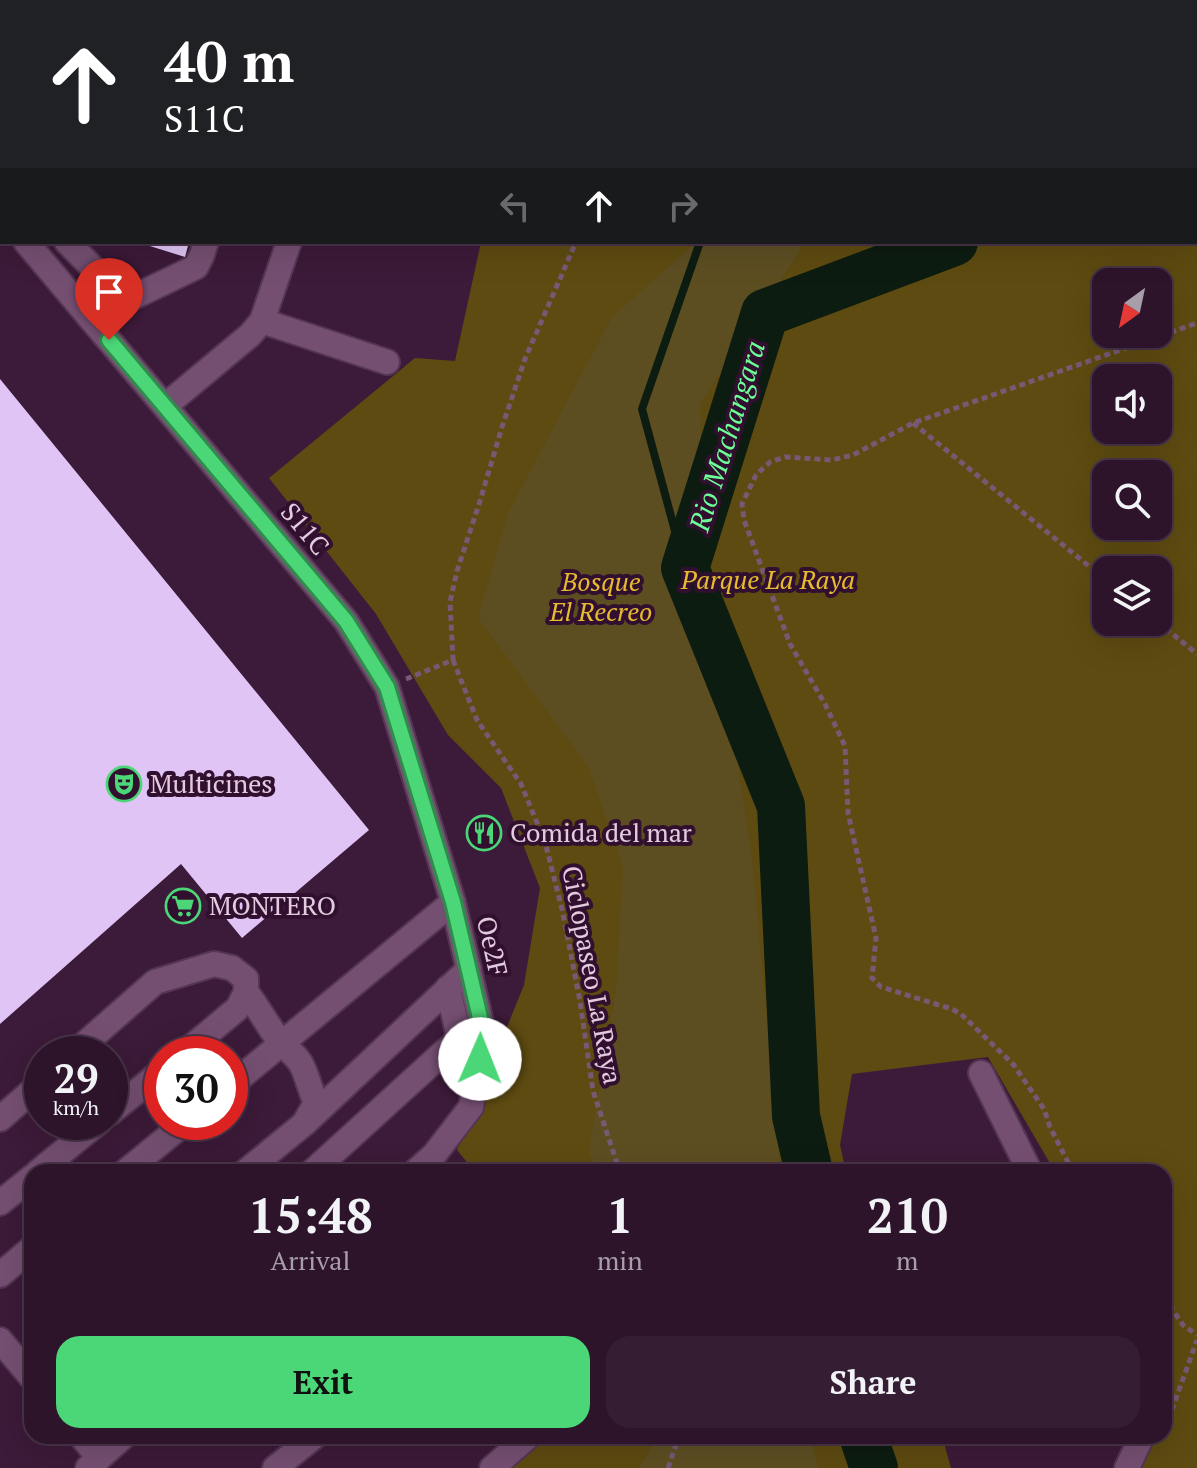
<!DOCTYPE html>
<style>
body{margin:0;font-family:"PT Serif",serif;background:#351d33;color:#f1f3f6;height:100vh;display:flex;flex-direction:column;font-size:30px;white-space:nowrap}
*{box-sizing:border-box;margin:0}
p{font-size:26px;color:#a79ea9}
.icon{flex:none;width:44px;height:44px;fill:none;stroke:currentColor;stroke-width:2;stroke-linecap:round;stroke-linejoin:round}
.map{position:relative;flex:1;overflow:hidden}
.panel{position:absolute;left:24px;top:1164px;width:1148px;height:280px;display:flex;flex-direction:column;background:#2d142b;border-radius:24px;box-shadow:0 8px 32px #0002,0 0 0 2px #483347}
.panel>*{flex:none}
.guide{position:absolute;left:0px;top:0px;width:1198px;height:244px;box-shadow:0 8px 32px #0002,0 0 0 2px #483347;background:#202124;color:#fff;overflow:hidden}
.needle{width:52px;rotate:213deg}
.tools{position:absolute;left:1092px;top:268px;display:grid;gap:16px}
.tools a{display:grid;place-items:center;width:80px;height:80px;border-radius:16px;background:#2d142b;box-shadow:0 8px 32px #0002,0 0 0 2px #483347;font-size:40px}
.speed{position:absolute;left:24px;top:1036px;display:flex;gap:16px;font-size:40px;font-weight:700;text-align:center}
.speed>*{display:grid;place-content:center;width:104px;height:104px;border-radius:50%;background:#2d142b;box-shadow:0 8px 32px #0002,0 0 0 2px #483347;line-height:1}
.speed small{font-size:20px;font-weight:400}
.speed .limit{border:12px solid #d22;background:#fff;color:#111}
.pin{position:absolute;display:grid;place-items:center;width:68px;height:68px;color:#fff;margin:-82px -34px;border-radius:50% 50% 50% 0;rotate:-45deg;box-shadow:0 0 8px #0007}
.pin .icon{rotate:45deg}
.me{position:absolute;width:88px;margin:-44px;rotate:1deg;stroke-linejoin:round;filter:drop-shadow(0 0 6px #0008)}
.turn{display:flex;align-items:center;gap:28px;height:168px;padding:0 32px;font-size:36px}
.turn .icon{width:104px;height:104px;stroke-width:2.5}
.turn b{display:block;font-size:56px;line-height:68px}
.lanes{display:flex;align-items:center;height:76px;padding:0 32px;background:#0003;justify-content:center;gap:40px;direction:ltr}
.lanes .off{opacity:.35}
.eta{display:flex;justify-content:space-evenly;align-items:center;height:136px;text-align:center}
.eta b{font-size:48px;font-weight:700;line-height:56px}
.button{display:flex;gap:16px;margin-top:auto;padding:16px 32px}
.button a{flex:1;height:92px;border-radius:24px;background:#4bd677;color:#111;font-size:32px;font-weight:700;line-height:92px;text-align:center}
.button a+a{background:#351d33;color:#f1f3f6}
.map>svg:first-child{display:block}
</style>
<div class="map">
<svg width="1197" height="1468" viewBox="0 0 1197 1468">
<rect width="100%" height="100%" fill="#3c1a39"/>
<!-- green -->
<g fill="#5e4b11" fill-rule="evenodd">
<path d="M1160 0H1197V1468H1137L1150 1436H1164V1403L1174 1379 1164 1361V1172H1055L988 1057 852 1074 840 1145 846 1172H475L457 1150 524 985 540 888 501 788 448 735 376 614 269 478 415 358 455 361 481 242H1196V2H1157ZM1106 282H1158V334H1106ZM1106 378H1158V430H1106ZM1106 474H1158V526H1106ZM1106 570H1158V622H1106Z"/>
<path d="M549 1436H942L951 1468H509Z"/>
</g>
<!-- forest -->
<g fill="#5d4e22">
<path d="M697 242H805L700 404 707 556 752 860 781 1172H599L589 1152 616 990 623 867 588 766 478 618 508 513 612 317Z"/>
<path d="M659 1436H810L818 1468H639Z"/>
</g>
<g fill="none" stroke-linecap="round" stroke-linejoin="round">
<!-- stream -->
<g stroke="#0d1c10" stroke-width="8">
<path d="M699 0V2"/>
<path d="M685 568 642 409 700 242"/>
</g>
<!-- river -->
<g stroke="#0d1c10" stroke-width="48">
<path d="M1196 154H1197"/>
<path d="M809 1172 796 1116 781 806 685 568 765 313 954 242"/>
<path d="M863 1436 874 1468"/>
</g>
</g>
<!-- building -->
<g fill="#dfc4f5">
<path d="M137 242H189L185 257Z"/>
<path d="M0 379 369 830 242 938 181 864 0 1024Z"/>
</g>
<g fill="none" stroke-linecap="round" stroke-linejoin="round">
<!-- minor casing -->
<g stroke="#543652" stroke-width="28">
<g id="minor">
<path d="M52 0 54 2"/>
<path d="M941 0 942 2"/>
<path d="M85 2 88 0"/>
<path d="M271 2 272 0"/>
<path d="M0 211 2 214"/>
<path d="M26 242 346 621 387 687 453 902 484 1035 471 1107 434 1155 415 1172"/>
<path d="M67 242 126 301"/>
<path d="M90 318 196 267 202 255 206 242"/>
<path d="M262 321 387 362"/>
<path d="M165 406 250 335 262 321 289 242"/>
<path d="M246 992C258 1007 267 1024 278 1039 286 1050 298 1055 303 1068 308 1079 311 1092 316 1103L306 1120"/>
<path d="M73 1054 155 982 214 964 232 968 246 979V992L238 1008 183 1054"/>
<path d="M981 1073 1030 1172"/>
<path d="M230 1086 453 902"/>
<path d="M110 1113 162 1071"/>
<path d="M0 1119 42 1082"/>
<path d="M38 1172 99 1122"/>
<path d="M125 1172 186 1122"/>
<path d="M245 1172 305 1123 469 969"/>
<path d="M312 1172 445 1051 455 1044 458 1033 448 988"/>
<path d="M0 1203 32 1177"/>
<path d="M0 1275 32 1248"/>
<path d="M0 1340 32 1378"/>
<path d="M81 1436 99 1458"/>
<path d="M88 1468 124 1436"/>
<path d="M275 1468 315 1436"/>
<path d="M492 1468 529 1436"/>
<path d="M1127 1468 1142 1436"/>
</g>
</g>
<!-- path -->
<g stroke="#775974" stroke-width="5" stroke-dasharray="6 4" stroke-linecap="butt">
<path d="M821 0 823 2"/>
<path d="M1064 2 1067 0"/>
<path d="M913 423 1106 580"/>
<path d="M1158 622 1197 654"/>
<path d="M453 660 477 720 521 784 545 842 562 909 580 1001 593 1091 620 1172"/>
<path d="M406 679 453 660 450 602 457 571 480 501 502 427 525 359 576 242"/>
<path d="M1073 1172 1050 1127 1044 1109 1013 1064 961 1014 952 1009 881 987 872 978 876 938 848 813 845 746 825 704 790 644 744 520 742 504 756 475 770 462 785 457 832 460 853 455 913 423 1197 323"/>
<path d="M1164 1297 1183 1325 1197 1335"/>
<path d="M1165 1429 1197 1340"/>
<path d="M668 1468 679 1436"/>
</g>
<!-- minor -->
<use href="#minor" stroke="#754f72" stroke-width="24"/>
</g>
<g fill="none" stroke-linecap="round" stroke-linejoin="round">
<!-- route casing -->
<g stroke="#318b4d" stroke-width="20">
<path id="route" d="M109 340 346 621 387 687 453 902 484 1035 480 1059"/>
</g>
<!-- route -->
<use href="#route" stroke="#4bd677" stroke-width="14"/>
</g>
<!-- icons -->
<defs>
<g id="theatre-ring" transform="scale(1.8)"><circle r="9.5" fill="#31102f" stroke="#4bd677" stroke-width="1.5"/><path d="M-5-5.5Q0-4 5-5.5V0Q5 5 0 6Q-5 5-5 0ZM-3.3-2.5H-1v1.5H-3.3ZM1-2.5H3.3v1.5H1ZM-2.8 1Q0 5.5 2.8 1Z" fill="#4bd677"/></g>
<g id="restaurant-ring" transform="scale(1.8)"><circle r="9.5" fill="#31102f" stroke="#4bd677" stroke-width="1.5"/><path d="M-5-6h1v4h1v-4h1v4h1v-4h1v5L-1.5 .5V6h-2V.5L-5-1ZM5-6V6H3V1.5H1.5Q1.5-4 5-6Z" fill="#4bd677"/></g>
<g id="supermarket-ring" transform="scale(1.8)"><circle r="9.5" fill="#31102f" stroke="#4bd677" stroke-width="1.5"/><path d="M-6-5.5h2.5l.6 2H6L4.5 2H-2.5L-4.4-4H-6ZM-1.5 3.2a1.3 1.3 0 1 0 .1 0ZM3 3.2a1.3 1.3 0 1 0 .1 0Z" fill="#4bd677"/></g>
</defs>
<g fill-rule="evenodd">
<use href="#theatre-ring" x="124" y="784"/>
<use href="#restaurant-ring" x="484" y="833"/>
<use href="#supermarket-ring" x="183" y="906"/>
</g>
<g text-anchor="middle" stroke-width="8" stroke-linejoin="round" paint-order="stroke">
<!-- street labels -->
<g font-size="26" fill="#e2cbdf" stroke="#31102f">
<text transform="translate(305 529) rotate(50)" y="9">S11C</text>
<text transform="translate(492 946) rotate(77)" y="9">Oe2F</text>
<text transform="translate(592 975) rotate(79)" y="9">Ciclopaseo La Raya</text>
</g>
<!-- park labels -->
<g font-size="26" font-style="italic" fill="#e6bb2f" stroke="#31102f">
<text x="768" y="589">Parque La Raya</text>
<text x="601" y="591">Bosque<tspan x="601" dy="30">El Recreo</tspan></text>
</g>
<!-- poi labels -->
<g font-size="26" fill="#e2cbdf" stroke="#31102f" text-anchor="start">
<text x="150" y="793">Multicines</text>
<text x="510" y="842">Comida del mar</text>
<text x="209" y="915">MONTERO</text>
</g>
<!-- water labels -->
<g font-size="28" font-style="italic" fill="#6cff96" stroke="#31102f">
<text transform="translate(727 436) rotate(-73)" y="10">Rio Machangara</text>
</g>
</g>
</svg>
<div class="tools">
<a><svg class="needle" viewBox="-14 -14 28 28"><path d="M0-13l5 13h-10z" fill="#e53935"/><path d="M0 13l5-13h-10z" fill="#a79ea9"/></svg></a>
<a><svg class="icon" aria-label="sound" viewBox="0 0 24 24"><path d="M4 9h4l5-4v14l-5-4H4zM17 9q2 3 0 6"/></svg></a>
<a><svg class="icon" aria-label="search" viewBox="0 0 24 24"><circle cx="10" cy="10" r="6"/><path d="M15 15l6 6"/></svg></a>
<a><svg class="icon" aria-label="layers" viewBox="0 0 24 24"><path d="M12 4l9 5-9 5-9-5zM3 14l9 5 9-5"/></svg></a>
</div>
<div class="speed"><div>29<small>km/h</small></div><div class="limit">30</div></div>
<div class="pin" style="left:109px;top:340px;background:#d93025"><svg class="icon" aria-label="arrive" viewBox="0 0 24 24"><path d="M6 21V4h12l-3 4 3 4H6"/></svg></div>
<svg class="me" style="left:480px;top:1059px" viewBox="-20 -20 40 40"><circle r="19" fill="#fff"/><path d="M0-13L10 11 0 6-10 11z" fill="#4bd677"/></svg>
<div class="guide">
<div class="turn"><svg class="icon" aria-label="ahead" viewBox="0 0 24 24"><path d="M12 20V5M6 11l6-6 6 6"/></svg><div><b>40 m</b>S11C</div></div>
<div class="lanes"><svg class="icon off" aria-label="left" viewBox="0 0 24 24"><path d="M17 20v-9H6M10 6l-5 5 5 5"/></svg><svg class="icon" aria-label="ahead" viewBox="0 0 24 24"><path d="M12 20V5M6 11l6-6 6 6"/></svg><svg class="icon off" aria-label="right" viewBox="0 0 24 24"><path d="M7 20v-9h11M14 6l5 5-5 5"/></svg></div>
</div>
<section class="panel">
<div class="eta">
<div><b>15:48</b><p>Arrival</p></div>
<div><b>1</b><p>min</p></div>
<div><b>210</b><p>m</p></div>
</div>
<div class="button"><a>Exit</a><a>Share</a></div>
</section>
</div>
